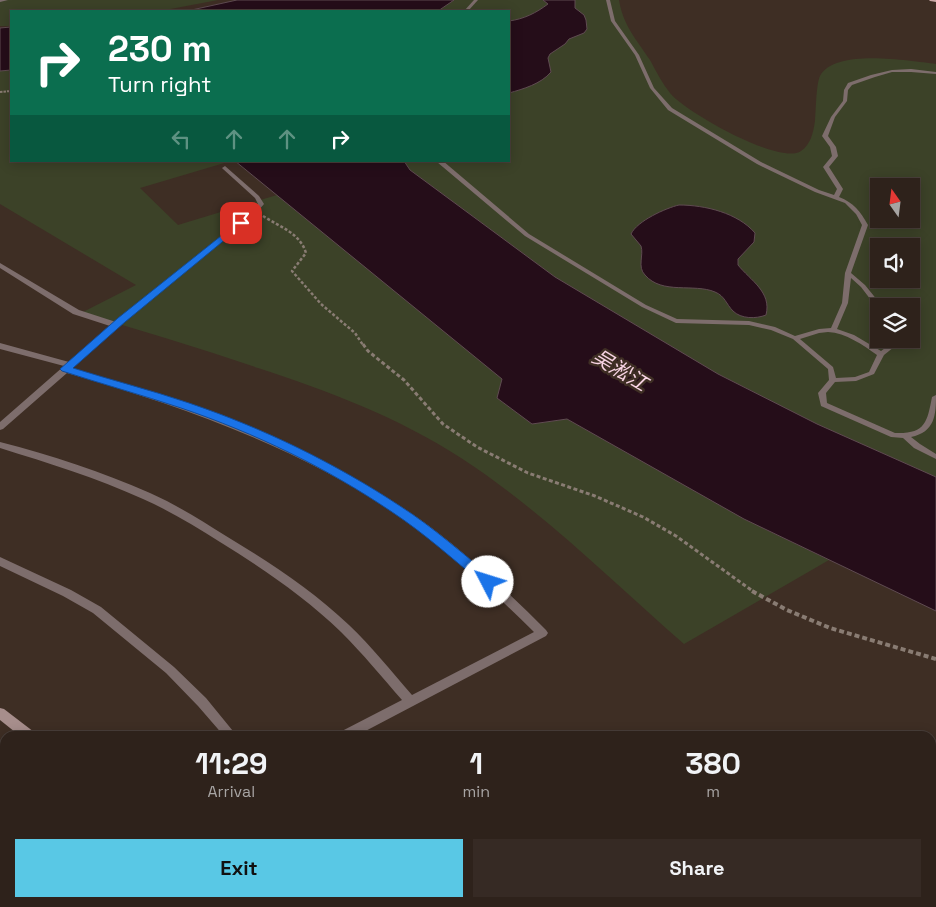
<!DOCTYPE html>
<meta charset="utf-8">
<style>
body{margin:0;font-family:"Space Grotesk","Noto Sans SC",sans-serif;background:#362a24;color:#f1f3f6;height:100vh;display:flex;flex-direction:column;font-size:19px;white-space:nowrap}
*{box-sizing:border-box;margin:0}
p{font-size:16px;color:#a7a4a3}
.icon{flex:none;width:28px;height:28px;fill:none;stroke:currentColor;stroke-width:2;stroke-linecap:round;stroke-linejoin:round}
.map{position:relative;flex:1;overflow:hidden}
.side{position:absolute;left:0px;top:731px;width:936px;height:176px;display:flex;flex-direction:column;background:#2e221b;border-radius:15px 15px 0 0;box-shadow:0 2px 12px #0003,0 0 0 1px #493f3a}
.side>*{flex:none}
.top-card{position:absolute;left:10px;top:10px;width:500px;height:152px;border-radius:0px;box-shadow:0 2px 12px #0003,0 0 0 1px #493f3a;background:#0b6e4f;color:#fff;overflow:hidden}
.needle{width:32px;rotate:346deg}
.tools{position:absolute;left:870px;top:178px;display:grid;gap:10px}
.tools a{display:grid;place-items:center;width:50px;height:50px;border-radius:0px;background:#2e221b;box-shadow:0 2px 12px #0003,0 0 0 1px #493f3a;font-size:25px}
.pin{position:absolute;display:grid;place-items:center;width:42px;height:42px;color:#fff;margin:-21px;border-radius:10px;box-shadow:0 2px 8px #0006}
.me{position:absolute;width:55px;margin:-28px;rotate:310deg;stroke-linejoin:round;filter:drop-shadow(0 0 4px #0008)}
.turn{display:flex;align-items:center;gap:18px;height:105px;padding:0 15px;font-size:22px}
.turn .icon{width:65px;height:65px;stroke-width:2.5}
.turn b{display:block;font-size:35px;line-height:42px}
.lanes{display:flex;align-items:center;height:48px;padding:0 15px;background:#0003;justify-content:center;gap:25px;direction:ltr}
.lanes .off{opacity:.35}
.eta{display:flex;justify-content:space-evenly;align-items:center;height:85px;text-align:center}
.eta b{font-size:30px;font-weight:700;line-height:35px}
.primary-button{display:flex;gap:10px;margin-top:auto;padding:10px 15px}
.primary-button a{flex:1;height:58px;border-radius:0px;background:#59c8e5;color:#111;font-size:20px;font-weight:700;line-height:58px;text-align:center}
.primary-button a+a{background:#362a24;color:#f1f3f6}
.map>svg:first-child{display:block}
</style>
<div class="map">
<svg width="936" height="907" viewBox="0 0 936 907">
<rect width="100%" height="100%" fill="#3e2e24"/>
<!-- green -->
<g fill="#3c4228" fill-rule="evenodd">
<path d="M0 0H218L160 11H11V26H0Z"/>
<path d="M454 0H619C623 25 636 39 650 60 656 71 662 83 670 93 684 111 780 166 801 151 811 144 813 133 815 121 816 110 816 85 820 76 835 48 909 61 936 64V477L817 424 718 374 555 277 410 170 404 161H509V11H438ZM879 186H911V219H879ZM879 246H911V279H879ZM879 306H911V339H879Z"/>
<path d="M11 70V161H231L140 188 178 225 277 195 503 379 531 424 567 419 744 519 829 560 684 644C612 581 541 510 461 458 398 417 328 391 258 368 199 348 140 330 81 313L136 285 0 204V71Z"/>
</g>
<!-- water -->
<g fill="#250d19" stroke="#5f4b51">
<path d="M237 0H454L438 11H187Z"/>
<path d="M543 0H575V8L584 15 586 20 587 29 584 33 569 39 565 44 550 54 548 58 551 72C541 84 523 89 509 93V21C524 19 536 13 548 4Z"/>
<path d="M11 27V70L0 71V28Z"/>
<path d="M235 161H404L410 170 555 277 718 374 817 424 936 477V611L744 519 567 419 532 424 497 398 502 379Z"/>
<path d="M679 205C705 205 738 213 755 233L754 242 738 259V265C750 280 772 292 766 315 756 319 741 319 733 311 726 304 725 296 715 292 694 283 662 295 645 275 637 267 644 255 641 246L631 234C637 221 666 208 679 205Z"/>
</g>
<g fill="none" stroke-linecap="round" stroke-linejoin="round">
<!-- canal -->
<g fill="#250d19" fill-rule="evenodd">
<path d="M0 839 5 841V870L0 868Z"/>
<path d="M15 902H40L42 907H16Z"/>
</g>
<!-- path-far3 -->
<path stroke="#897c73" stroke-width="2" stroke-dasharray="2.5 1" stroke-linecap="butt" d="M0 92 11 91"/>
<!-- path-far2 -->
<path stroke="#897c73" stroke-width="2.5" stroke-dasharray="3 2" stroke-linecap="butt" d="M263 216C280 227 300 233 306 253L292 271 321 304 355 333 363 345"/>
<!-- path-far1 -->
<path stroke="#897c73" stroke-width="3" stroke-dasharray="4 2.5" stroke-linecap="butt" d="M363 344 368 351 404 380 443 424 477 447 528 473 595 496 643 517 676 536 754 592"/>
<!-- path -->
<path stroke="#897c73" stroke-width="4" stroke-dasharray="5 3" stroke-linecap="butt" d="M752 591 787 610 830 628 936 659"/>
<!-- lane -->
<g fill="#7d6d6c" fill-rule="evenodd">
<path d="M0 0H8L0 2Z"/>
<path d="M474 0H478L468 11H464Z"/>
<path d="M606 0H610L615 21 639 55 654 88 672 108 761 162 819 190 834 195 837 189 823 167 832 156 830 147 822 136 831 117 843 101 844 90 848 83 871 75 892 70 911 69 936 72V74L911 72H892L875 77 852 85 848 90 847 101 835 117 828 136 836 147 838 156 829 167 843 189 839 197C854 203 860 211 868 225L851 273 865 285 882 306H879V309L877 308 861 287 851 278 848 303 837 329 854 335 881 351 888 346 887 339H893L894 347 884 355 874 374 856 381 835 382 826 393 827 403 895 433C925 434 927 423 932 397L936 395C936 415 935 432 911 437L920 444 936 454V459L914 448 903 438 891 437 821 406 818 393 829 380 828 369 793 339 771 330 749 325 676 323 642 307 525 236 437 162V161H443L529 234 646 305 677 319 749 321 775 327 795 336 819 329 831 328 842 303 845 273 862 225 856 214 845 203 815 192 757 164 668 110 650 88 635 55 611 21ZM828 332C846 333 863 345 877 355L869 372 855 377 836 378 833 367 800 339 819 333Z"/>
<path d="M225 166 259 196 264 204 258 211 118 326H114L113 325 114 324 254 209 258 204 255 198 223 169 222 168Z"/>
</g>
<!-- street -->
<g fill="#7d6d6c" fill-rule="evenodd">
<path d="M0 263 79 310 119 323 120 325 72 368C193 404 314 446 418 518 464 551 506 590 546 630L548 633 546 636 356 736H339L340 732 402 700C382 677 363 654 341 632 305 597 262 568 220 542 195 526 170 511 143 499 97 478 48 463 0 448V442C51 455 102 472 150 493 177 505 202 521 226 536 269 562 312 590 349 625 372 647 391 671 412 695L534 632C495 594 456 556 412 525 309 451 188 408 67 373L3 429 0 430V422L64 366 0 349V343L69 362 110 326 73 314 0 268Z"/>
<path d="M0 557 71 590 101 607 174 667 206 698 237 736H224L198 706 166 673 93 613 63 596 0 566Z"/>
</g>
<!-- secondary -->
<g fill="#a78e8c" fill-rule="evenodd">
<path d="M0 708 4 709 34 732 35 736H20L0 720Z"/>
<path d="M137 902H151L153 907H139Z"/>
</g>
<!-- primary -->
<path fill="#c8a7a5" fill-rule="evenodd" d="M929 0H936V2L930 1Z"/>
</g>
<!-- route -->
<path fill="#1a73e8" stroke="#114b97" d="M241 220 246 223 244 224 125 322 73 368C111 380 151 390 189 403 263 428 335 463 400 506 433 527 463 554 493 578L495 582 493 585H484C454 560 424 533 392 512 327 468 255 433 181 408 142 395 102 384 62 371L60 369 118 318Z"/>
<g text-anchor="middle" stroke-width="5" stroke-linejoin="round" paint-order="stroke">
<!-- water labels -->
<g font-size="20" font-style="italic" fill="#f8d4e4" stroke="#3e2e24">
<text transform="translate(620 370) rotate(31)" y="7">吴淞江</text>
</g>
</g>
</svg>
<div class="tools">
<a><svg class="needle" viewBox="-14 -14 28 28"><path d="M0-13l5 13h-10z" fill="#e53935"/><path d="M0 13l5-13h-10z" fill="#a7a4a3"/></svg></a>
<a><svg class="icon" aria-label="sound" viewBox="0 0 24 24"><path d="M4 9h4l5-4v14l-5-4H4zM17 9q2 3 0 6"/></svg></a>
<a><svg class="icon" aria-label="layers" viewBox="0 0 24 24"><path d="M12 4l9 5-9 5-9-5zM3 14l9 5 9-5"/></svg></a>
</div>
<div class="pin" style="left:241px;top:223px;background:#d93025"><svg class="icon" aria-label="arrive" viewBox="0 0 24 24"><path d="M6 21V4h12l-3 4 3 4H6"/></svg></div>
<svg class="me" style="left:488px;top:582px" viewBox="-20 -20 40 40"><circle r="19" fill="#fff"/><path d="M0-13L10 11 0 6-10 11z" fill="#1a73e8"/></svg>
<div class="top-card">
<div class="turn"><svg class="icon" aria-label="right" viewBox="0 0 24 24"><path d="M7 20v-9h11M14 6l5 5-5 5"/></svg><div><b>230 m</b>Turn right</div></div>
<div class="lanes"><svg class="icon off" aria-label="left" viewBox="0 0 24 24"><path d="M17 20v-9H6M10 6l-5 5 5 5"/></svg><svg class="icon off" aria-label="ahead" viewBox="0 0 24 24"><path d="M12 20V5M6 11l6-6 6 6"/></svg><svg class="icon off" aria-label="ahead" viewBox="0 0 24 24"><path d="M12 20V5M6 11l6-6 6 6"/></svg><svg class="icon" aria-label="right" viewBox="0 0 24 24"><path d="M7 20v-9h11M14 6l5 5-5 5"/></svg></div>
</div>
<section class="side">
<div class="eta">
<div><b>11:29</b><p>Arrival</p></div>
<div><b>1</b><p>min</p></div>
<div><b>380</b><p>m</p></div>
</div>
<div class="primary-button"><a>Exit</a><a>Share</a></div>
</section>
</div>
